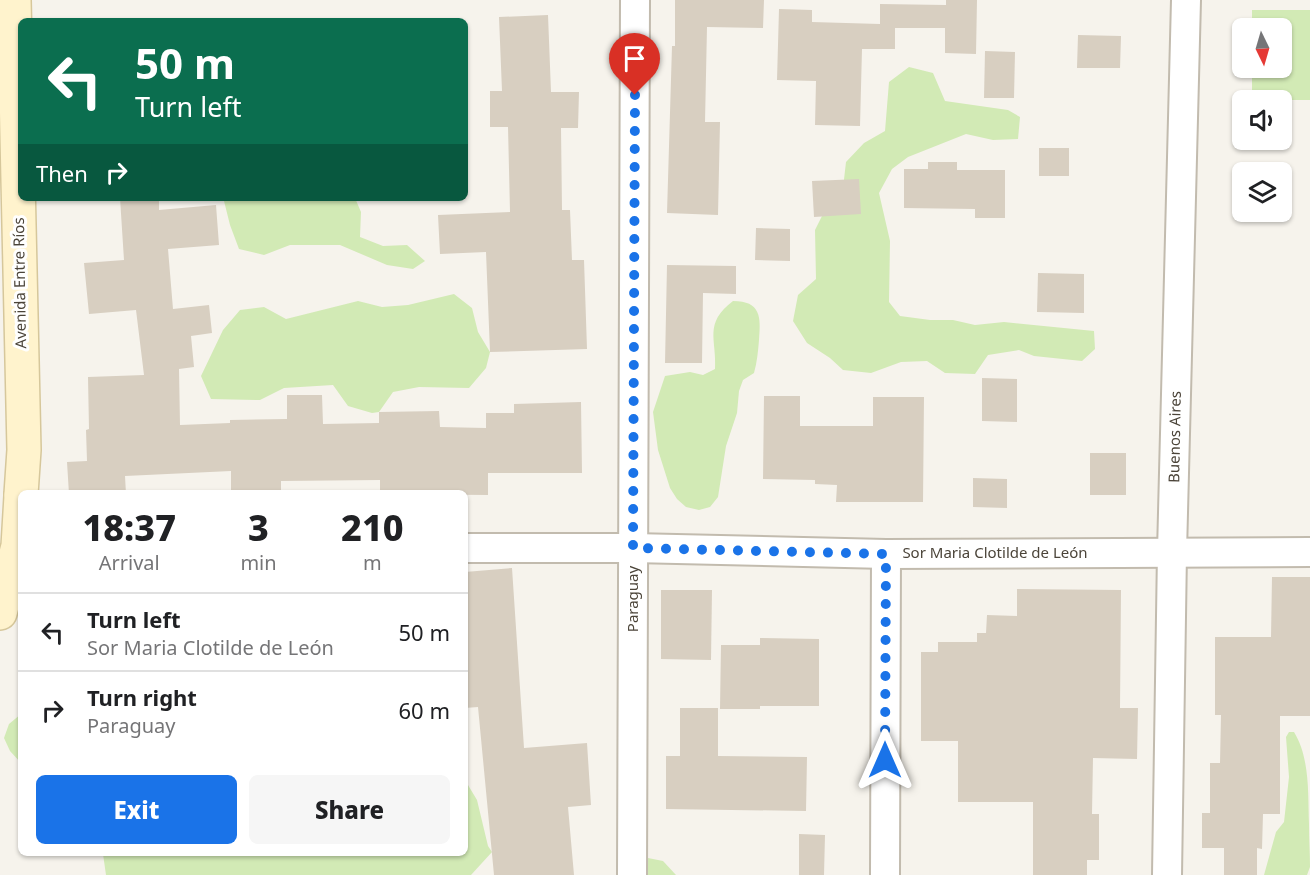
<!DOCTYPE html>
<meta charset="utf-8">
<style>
body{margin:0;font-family:"Noto Sans",sans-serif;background:#f6f6f6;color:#202124;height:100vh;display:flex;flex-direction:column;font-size:22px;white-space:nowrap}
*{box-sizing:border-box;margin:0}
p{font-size:20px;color:#757577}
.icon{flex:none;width:33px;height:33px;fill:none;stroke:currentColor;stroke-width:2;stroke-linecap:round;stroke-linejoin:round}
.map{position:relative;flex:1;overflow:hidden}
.panel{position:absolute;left:18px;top:490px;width:450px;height:366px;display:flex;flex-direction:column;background:#fff;border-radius:9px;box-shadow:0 2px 4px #0004}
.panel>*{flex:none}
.banner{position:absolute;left:18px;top:18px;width:450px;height:183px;border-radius:9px;box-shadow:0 2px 4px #0004;background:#0b6e4f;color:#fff;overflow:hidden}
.needle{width:39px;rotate:175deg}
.controls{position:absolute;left:1232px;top:18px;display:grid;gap:12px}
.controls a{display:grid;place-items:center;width:60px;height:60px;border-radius:9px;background:#fff;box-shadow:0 2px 4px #0004;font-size:30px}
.pin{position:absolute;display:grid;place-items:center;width:51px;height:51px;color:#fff;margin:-62px -26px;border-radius:50% 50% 50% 0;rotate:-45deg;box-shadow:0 0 6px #0007}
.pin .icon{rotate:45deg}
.me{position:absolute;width:66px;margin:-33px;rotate:0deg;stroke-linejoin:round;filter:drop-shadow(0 0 4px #0008)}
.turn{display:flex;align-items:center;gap:21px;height:126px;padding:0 18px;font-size:27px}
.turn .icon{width:78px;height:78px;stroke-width:2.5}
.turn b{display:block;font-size:42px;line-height:51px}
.then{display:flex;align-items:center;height:57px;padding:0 18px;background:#0003;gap:12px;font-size:22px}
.eta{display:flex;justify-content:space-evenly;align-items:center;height:102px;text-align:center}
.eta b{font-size:36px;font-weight:800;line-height:42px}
.primary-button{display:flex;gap:12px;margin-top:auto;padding:12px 18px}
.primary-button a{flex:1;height:69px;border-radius:9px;background:#1a73e8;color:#fff;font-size:24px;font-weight:800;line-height:69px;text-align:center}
.primary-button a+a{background:#f6f6f6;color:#202124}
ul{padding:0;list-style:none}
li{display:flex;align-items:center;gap:18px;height:78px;padding:0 18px;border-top:2px solid #e0e0e0}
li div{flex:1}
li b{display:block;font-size:22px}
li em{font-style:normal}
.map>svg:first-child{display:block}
</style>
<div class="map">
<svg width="1310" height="875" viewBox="0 0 1310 875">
<rect width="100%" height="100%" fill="#f6f3ec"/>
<!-- green -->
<g fill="#d2eab5">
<path d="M1252 10H1310V100H1252V68H1281V28H1252Z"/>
<path d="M909 67 933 73 945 101 1008 110 1020 117 1018 139 993 140 966 134 908 157 892 169 879 193 890 241 889 302 900 316 930 320H953L975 325 1004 322 1094 331 1095 349 1082 361 1034 356 1019 350 988 355 975 374 945 373 927 361 901 362 871 373 843 370 830 358 807 343 793 321 798 295 816 279 815 230 826 208 843 188 846 162 864 143 885 131 889 82Z"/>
<path d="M218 198H355L361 212 360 237 383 246 407 245 425 261 413 269 387 265 340 245H290L264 255 239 249 230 225 224 201Z"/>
<path d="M454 294 472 308 478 332 490 352 486 368 469 388 419 387 393 392 379 412 372 413 348 406 333 385 284 388 260 400 211 399 201 376 223 330 240 310 264 307 286 319 358 301 382 307 408 305Z"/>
<path d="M733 301C761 301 761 317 759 340 758 352 757 362 754 373L743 380 739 391 737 413 726 446 718 497 710 507 699 510 686 507 677 499 670 488 658 450 653 412 665 376 690 372 703 375 715 369C717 339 703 324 733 301Z"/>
<path d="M21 714V763L10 751 4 738 9 724Z"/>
<path d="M1289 732H1294C1310 758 1308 794 1309 824 1309 839 1310 853 1310 867L1307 875H1264L1276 832 1284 822 1289 777 1286 737Z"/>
<path d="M465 780 477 800 488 846 492 852 471 875H106L103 854H465Z"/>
<path d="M648 858 663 861 676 875H626L636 860Z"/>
</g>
<!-- building -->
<g fill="#d8cfc1">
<path d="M675 0H764L763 28 707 27 705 122H720L718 215 667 213 672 46H675Z"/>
<path d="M946 0H977L976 54 945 53V28H895V49H862L860 126 815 125 816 81 777 80 779 9 812 10V22L880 24V4L946 5Z"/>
<path d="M548 15 551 92H579L578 128H561L562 210H570L572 260H584L587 349 490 352 486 252 440 254 438 215 510 212 508 127H490V91H502L499 17Z"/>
<path d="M1078 35 1121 36 1120 68H1077Z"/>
<path d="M985 51 1015 52 1014 98H984Z"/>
<rect x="1039" y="148" width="30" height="28"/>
<path d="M928 162H957V170H1005V218H975V209L904 208V169H928Z"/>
<path d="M859 179 861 214 814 217 812 181Z"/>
<path d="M120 198H159V210L216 205 219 245 168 249 173 309 209 305 212 333 191 336 194 367 179 369 180 425 230 423V420L287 419V395H322L323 424 379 423V412L439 411 440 427 486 428V413H514V404L581 402 582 473H488V495L380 494V480L281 481V494H231V471L125 476 126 494H69L67 462 87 461 86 430 89 429 88 377 144 375 136 310 89 314 84 263 124 260Z"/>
<path d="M756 228 790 229V261L755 260Z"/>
<path d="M667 265 736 266V294L703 293 702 363H665Z"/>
<path d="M1038 273 1084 274V313L1037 312Z"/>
<path d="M982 378 1017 379V422L982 421Z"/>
<path d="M764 396H800V426H873V397H924L923 502H836L837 485 815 484V480L763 479Z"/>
<rect x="1090" y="453" width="36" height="42"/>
<path d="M973 478 1007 479V508L973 507Z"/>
<path d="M512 568 524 748 587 743 591 805 568 807 574 875H494L478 707 465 708V572Z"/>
<path d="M1272 577H1310V716H1280V814H1263L1262 849 1257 848V875H1224V848H1202V813H1210V763H1220L1221 715H1215V637H1271Z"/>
<path d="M1017 589 1121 590 1120 708H1138L1137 759 1093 758 1092 814H1099V860H1087V875H1033V802H958V741H921V652H938V642H977V633H986L987 615 1017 616Z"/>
<path d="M661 590H712L711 660 661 659Z"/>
<path d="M760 638 819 639V706H760V709H720L721 645H760Z"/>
<path d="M680 708H718V756L807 757 806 811 666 809V756H680Z"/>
<path d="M799 834 825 835 824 875H799Z"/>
</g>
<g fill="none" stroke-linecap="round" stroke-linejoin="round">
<!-- street casing -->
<g stroke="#c2bbae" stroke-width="32">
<g id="street">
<path d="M465 548H633L886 554 1310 552"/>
<path d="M632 875 635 0"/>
<path d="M885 875 886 554"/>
<path d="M1167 875 1172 552 1186 0"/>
</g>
</g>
<!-- secondary casing -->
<g stroke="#d6c79b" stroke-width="36">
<g id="secondary">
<path d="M14 0 24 450 21 494"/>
<path d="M0 613 18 546 21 496"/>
</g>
</g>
<!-- street -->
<use href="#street" stroke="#fff" stroke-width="28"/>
<!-- secondary -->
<use href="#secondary" stroke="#fff3cd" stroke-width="33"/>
</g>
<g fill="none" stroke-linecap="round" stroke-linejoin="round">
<!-- route -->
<path stroke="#1a73e8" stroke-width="10" stroke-dasharray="0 18" d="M635 95 633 548 886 554 885 760"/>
</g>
<g text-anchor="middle" stroke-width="6" stroke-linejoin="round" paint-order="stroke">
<!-- street labels -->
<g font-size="15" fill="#4b4439" stroke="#fff">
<text transform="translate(20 283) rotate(-91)" y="5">Avenida Entre Ríos</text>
<text transform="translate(1175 437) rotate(-89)" y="5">Buenos Aires</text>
<text x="995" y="558">Sor Maria Clotilde de León</text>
<text transform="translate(633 599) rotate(-90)" y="5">Paraguay</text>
</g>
</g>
</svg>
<div class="controls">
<a><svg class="needle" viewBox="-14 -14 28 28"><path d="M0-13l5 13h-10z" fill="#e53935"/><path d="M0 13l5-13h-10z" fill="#757577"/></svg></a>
<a><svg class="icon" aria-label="sound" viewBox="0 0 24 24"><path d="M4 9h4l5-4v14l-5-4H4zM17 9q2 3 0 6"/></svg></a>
<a><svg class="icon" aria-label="layers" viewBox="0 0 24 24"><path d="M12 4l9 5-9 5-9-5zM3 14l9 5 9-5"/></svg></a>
</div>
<div class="pin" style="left:635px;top:95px;background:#d93025"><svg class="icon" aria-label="arrive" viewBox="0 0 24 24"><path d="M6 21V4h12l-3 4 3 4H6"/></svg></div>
<svg class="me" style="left:885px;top:760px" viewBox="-20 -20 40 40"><path d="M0-17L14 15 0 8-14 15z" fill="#1a73e8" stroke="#fff" stroke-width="4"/></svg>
<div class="banner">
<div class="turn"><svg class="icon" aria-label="left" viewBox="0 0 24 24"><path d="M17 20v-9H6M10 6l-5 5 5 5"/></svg><div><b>50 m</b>Turn left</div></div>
<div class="then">Then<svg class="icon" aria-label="right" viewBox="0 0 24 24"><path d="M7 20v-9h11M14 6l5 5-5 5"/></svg></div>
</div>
<section class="panel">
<div class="eta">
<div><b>18:37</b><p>Arrival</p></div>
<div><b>3</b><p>min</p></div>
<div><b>210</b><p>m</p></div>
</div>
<ul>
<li><svg class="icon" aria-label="left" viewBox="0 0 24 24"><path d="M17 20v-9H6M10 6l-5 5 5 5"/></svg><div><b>Turn left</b><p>Sor Maria Clotilde de León</p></div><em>50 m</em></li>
<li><svg class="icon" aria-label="right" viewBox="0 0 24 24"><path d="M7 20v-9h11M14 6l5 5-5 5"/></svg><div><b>Turn right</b><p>Paraguay</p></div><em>60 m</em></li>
</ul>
<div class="primary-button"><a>Exit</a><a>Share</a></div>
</section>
</div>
